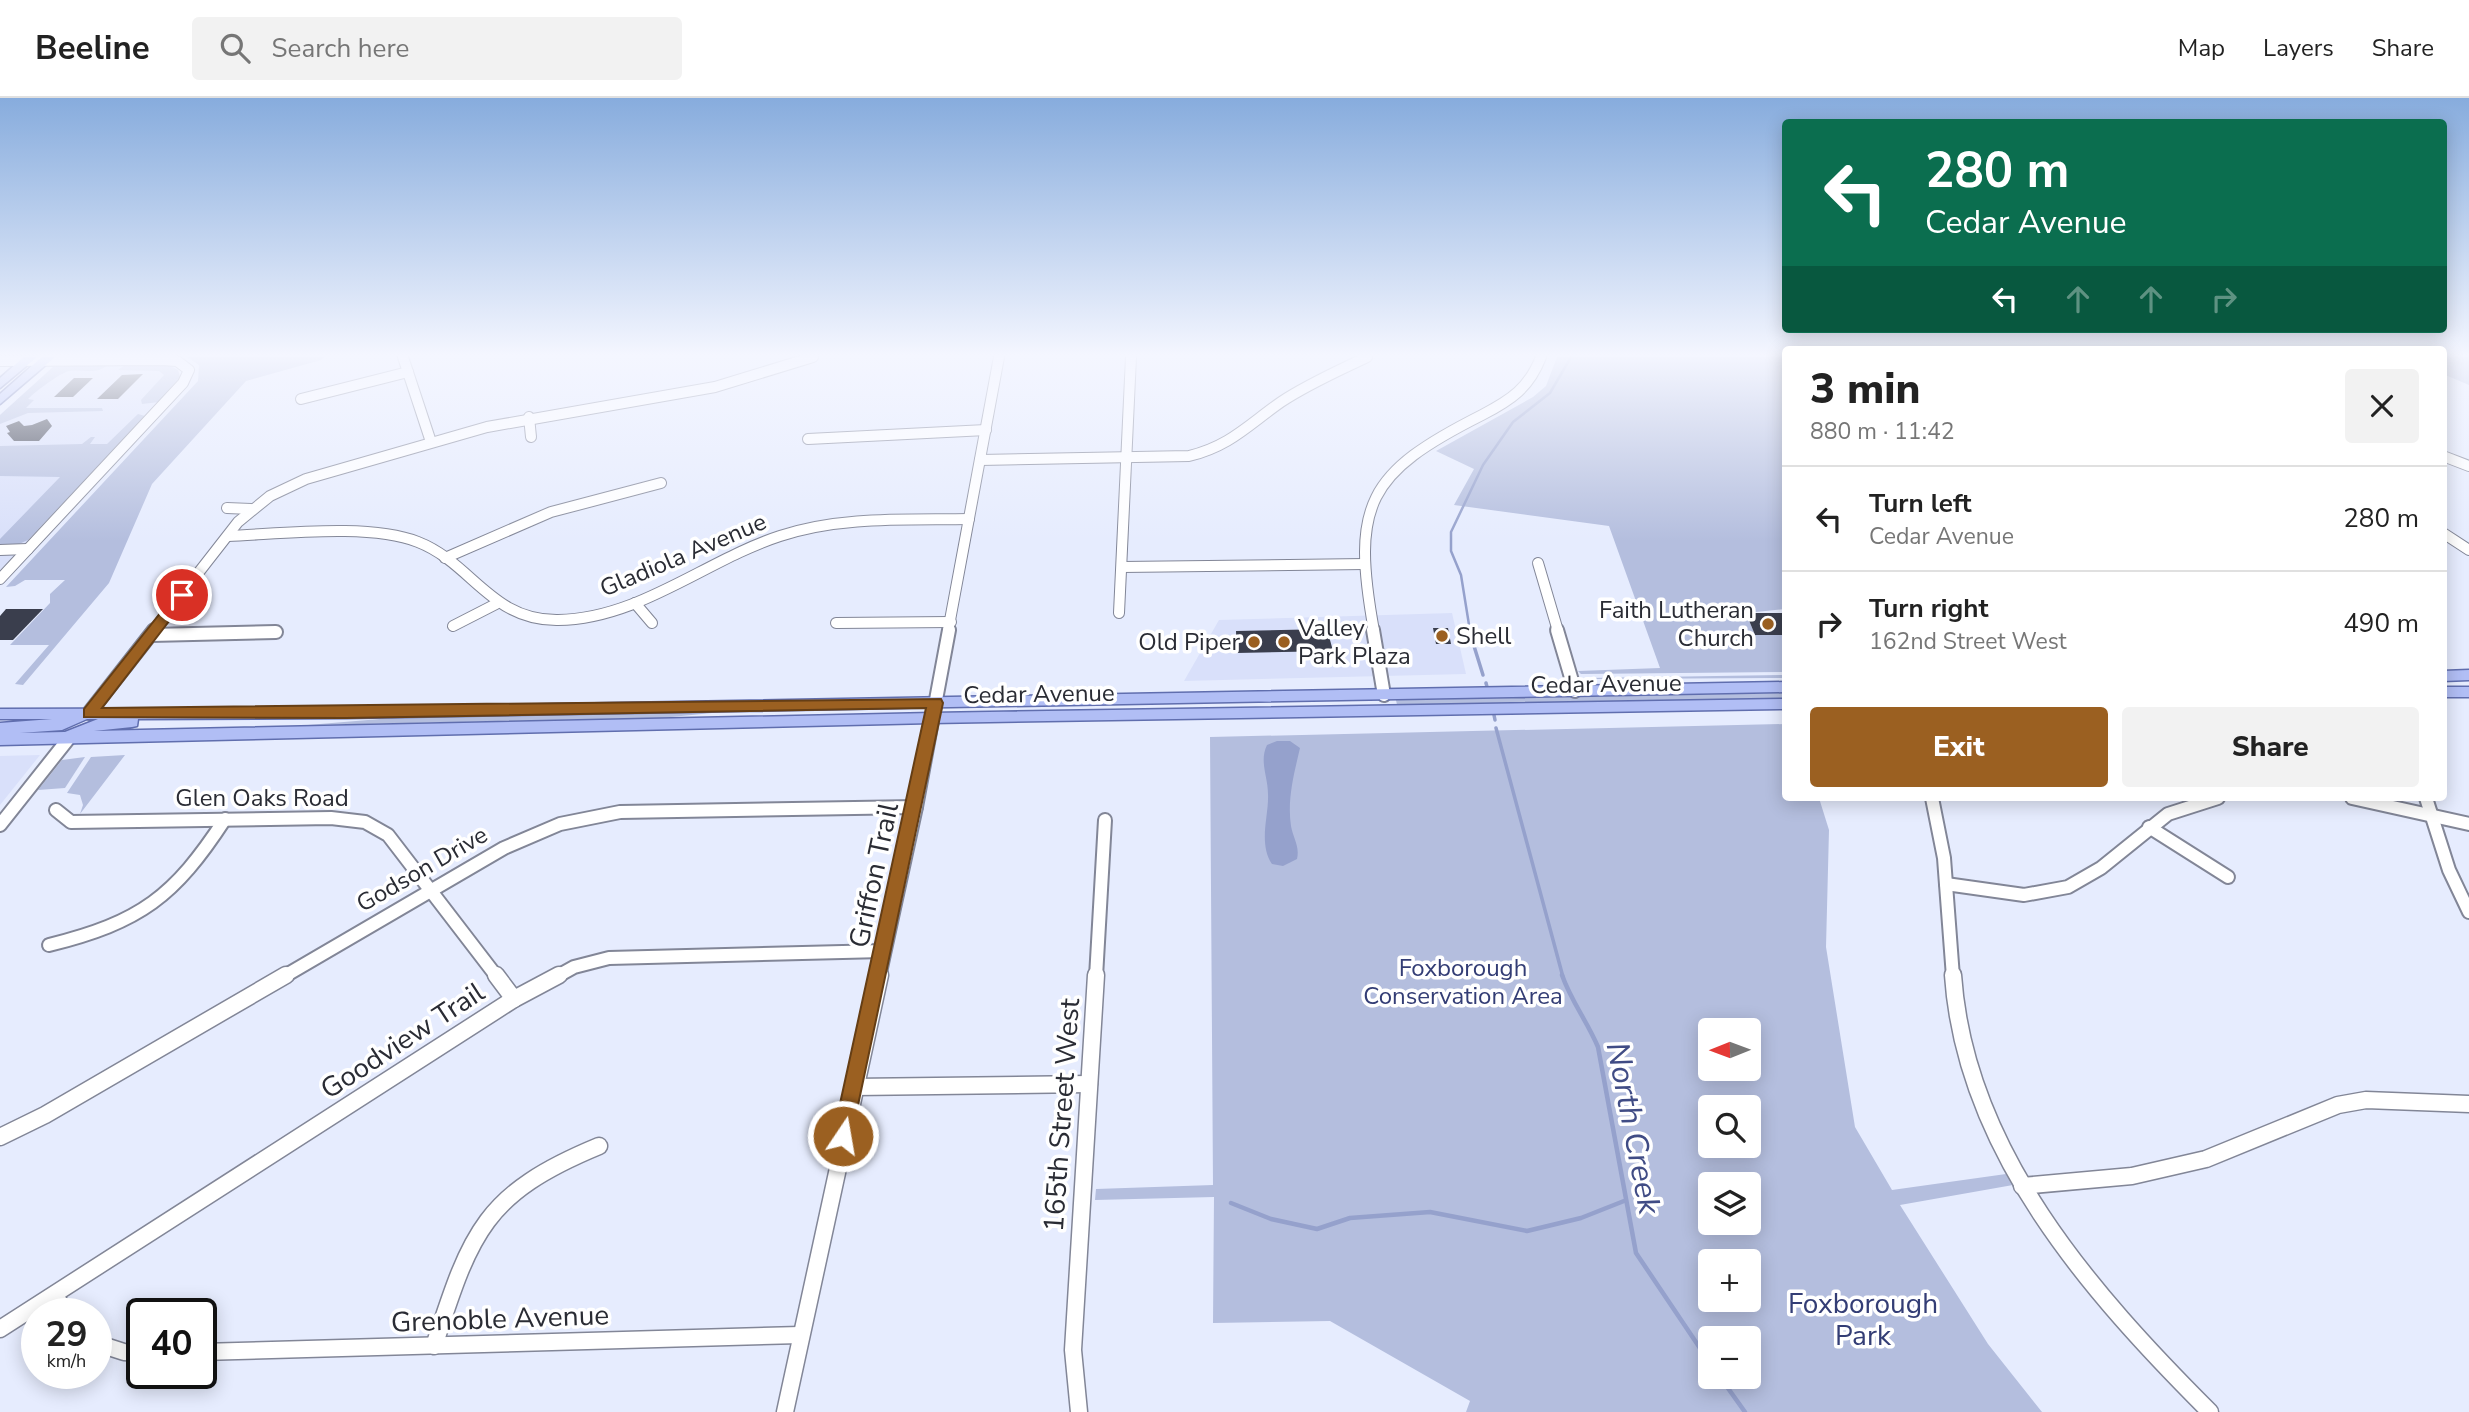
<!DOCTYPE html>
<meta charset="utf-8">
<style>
body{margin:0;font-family:"Nunito Sans",sans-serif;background:#f2f2f2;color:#222;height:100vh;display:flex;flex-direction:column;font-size:26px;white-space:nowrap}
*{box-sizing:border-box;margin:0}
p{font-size:23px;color:#767676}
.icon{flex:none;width:38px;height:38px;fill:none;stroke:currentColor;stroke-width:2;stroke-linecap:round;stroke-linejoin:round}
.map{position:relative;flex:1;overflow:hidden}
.details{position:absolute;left:1782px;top:248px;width:665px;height:455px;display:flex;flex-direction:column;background:#fff;border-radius:7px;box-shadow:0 4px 18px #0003}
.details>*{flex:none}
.top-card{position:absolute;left:1782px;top:21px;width:665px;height:214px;border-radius:7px;box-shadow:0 4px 18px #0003;background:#0b6e4f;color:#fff;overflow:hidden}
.needle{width:46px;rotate:269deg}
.fabs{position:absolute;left:1698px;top:920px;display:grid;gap:14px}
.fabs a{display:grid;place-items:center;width:63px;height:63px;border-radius:7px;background:#fff;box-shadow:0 4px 18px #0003;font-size:35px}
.speed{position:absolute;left:21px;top:1200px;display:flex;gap:14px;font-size:35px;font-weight:700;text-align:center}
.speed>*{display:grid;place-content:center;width:91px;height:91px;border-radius:50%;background:#fff;box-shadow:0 4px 18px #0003;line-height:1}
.speed small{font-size:18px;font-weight:400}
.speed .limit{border:4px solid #111;border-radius:10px;background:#fff;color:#111}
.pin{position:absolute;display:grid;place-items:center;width:60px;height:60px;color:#fff;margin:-30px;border:4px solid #fff;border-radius:50%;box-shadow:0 2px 7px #0007}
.me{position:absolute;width:77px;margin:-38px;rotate:12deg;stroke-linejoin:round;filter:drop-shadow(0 0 5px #0008)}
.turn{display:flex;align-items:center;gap:24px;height:147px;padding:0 28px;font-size:32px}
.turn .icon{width:91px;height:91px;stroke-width:2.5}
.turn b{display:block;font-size:49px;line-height:60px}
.lanes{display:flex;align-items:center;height:66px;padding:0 28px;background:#0003;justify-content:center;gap:35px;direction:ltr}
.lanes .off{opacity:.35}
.round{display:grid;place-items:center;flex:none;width:74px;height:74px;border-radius:7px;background:#f2f2f2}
.overview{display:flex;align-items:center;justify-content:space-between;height:119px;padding:0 28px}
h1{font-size:42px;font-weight:800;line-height:52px}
.primary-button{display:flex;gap:14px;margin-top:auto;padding:14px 28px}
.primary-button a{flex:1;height:80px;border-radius:7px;background:#9b6021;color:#fff;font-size:28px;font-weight:800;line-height:80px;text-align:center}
.primary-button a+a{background:#f2f2f2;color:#222}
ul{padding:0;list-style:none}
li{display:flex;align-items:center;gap:21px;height:105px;padding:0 28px;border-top:2px solid #e0e0e0}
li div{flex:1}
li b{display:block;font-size:26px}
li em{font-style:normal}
header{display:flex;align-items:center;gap:42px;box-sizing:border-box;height:98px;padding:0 35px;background:#fff;border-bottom:2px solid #e0e0e0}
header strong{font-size:33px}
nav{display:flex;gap:38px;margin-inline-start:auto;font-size:24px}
.search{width:490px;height:63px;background:#f2f2f2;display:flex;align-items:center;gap:18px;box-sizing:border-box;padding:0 24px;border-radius:7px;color:#767676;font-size:26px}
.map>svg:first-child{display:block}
</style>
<header>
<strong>Beeline</strong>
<div class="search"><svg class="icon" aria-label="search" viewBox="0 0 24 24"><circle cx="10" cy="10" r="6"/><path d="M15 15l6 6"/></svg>Search here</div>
<nav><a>Map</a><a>Layers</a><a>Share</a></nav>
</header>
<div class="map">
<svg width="2469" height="1314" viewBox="0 0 2469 1314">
<rect width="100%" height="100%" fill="#e6ecfe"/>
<!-- built -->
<g fill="#d9e0fa">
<path d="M157 266 174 269 180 276 179 283 0 472V317L53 269Z"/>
<path d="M1452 515 1466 576 1184 583 1219 522Z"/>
<path d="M40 657 0 707V658Z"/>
</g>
<!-- green -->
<g fill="#b4bede" fill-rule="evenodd">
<path d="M187 259H324L321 262 246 283 152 386 109 485 23 587 15 586 49 547H10L50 505V496L65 482H25L15 488 6 489 198 283 199 267Z"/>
<path d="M1557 259H1785V511L1746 515 1755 537H1785V574L1581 576 1578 573 1660 570 1609 428 1454 407 1474 371 1436 353 1533 299 1546 288Z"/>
<path d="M2443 259H2469V287L2443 276Z"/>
<path d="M107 267C98 277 82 271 69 273 60 275 36 293 28 301L34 302 26 310H102L103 313 28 315 0 326V317L53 269Z"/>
<path d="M125 267H168L178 272 180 279 159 304 142 306 141 302 164 277 159 273 118 272Z"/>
<path d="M138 316 145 318 28 442 19 446 0 447V441L60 379 0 378V348L82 346 91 339H95L90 346H107Z"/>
<path d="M1785 577V580L1589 581 1590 580Z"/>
<path d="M1785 595V601L1397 607 1396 602Z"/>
<path d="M722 614 661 620 308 627 392 620Z"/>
<path d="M1785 626V700H1819L1829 732 1826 849 1855 1029 1892 1092 2006 1076 2013 1087 1900 1107 1988 1246 2042 1314H1466L1470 1303 1330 1223 1213 1225 1214 1099 1095 1102 1096 1091 1213 1087 1210 639ZM1710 933H1748V971H1710ZM1710 1010H1748V1048H1710ZM1710 1087H1748V1125H1710ZM1710 1164H1748V1202H1710ZM1710 1241H1748V1279H1710Z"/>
<path d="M125 657 80 716 83 707 80 697 67 695 91 659Z"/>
<path d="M85 659 65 690 38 692 62 662Z"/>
</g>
<!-- water -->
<path fill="#95a1cc" d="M1277 643H1290L1300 650C1294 676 1287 701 1291 728 1293 740 1300 748 1297 761L1283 768 1272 766C1258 745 1269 718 1268 696 1268 679 1259 663 1267 647Z"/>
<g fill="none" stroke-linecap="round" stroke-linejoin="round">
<!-- stream-far2 -->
<path stroke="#95a1cc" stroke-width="2.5" d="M1470 533 1461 477 1451 453V434L1483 367 1513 324 1550 295 1571 259"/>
<!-- stream-far1 -->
<g stroke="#95a1cc" stroke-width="3.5">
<path d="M1469 532 1483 577"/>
<path d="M1486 585 1487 589"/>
<path d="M1494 617 1495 622"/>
<path d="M1496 630 1563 879"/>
</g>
<!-- stream -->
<g stroke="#95a1cc" stroke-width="4.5">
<path d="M1562 877C1571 903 1587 923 1598 949L1636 1155 1710 1265"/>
<path d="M1231 1105 1271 1121 1317 1131 1350 1120 1430 1114 1527 1133 1581 1120 1624 1103"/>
<path d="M1720 1279 1745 1314"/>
</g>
</g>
<!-- building -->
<g fill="#3a3e4d">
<path d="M143 276 118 301H97L122 277Z"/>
<path d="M74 280H93L73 299H54Z"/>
<path d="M47 321 52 328 39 343H14L7 335 10 334 6 328 19 323 24 328 32 327Z"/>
<path d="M6 511H43L13 542H0V518Z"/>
<path d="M1746 515H1785V537H1755Z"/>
<path d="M1433 530H1448L1451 546H1436Z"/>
<path d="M1327 531 1333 553 1237 555 1236 533Z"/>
</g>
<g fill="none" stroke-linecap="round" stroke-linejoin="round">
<!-- minor-far2 casing -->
<g stroke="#828697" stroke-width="12">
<g id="minor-far2">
<path d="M403 259 431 344"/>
<path d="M0 263 162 262 177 263 189 272 183 285 0 481"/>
<path d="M301 301 408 274"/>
<path d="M529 319 531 339"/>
<path d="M808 341 986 332"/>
<path d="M2443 358 2469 368"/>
<path d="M980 362 1189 358C1230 348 1248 327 1281 304 1308 286 1338 273 1367 259"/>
<path d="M227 410 251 411"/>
<path d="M2443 435 2469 452"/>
<path d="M228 438C281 436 369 425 418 444 472 465 491 523 558 522 639 521 706 462 780 438 840 418 906 422 969 421"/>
<path d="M0 452 28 451"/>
<path d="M445 460 551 414 661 385"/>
<path d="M1538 465 1558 533"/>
<path d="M1122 469 1365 466"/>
<path d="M635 505 652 525"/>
<path d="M1119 515 1131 259"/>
<path d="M836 525 951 524"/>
<path d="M453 528 496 506"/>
<path d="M153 533 238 424 270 398 306 381 487 329 715 289 813 259"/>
<path d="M948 533 999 259"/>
<path d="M1374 533C1351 406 1367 375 1482 317 1511 302 1529 290 1541 259"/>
</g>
</g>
<!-- minor-far1 casing -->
<g stroke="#828697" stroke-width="16">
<g id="minor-far1">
<path d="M1373 532 1384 597"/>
<path d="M1557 532 1575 593"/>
<path d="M151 537 276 534"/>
<path d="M89 615 154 532"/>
<path d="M1932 700 1944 760 1953 879"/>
<path d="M2352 700 2469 726"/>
<path d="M2426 700 2449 772 2469 814"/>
<path d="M56 712 71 724 331 720 365 724 388 737 497 879"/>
<path d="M0 727 69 640"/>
<path d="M2149 729 2228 779"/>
<path d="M1946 786 2024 797 2068 789 2101 770 2168 716 2218 700"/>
<path d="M49 847C141 824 174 799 225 721"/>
<path d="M283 879 504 750 560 726 620 714 916 709"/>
<path d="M556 879 574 869 609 860 883 853"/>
<path d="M879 879 916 709 949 532"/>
<path d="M1096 879 1105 722"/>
</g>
</g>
<!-- minor casing -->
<g stroke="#828697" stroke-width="19">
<g id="minor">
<path d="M496 877 514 901"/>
<path d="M1953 877C1965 1053 2091 1195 2210 1314"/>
<path d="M854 989 1089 986"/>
<path d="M0 1039 45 1017 286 877"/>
<path d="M2022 1088 2132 1078 2206 1061 2338 1007 2366 1002 2469 1006"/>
<path d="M55 1197 66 1216"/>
<path d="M0 1231 514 901 559 877"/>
<path d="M96 1245 124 1254 142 1255"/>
<path d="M434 1248C471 1135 483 1096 599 1048"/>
<path d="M201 1254 800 1237"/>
<path d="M785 1314 880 877"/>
<path d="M1079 1314 1073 1252 1096 877"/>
</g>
</g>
<!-- major casing -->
<g stroke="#606eae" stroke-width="3">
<g id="major">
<path d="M24 259H37L0 290V280Z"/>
<path d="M42 259H55L0 306V296Z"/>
<path d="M2469 572V582L2443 583V573Z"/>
<path d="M1785 584V594L346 620 138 621 137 628 132 629 94 633 932 615 1785 601V611L932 625 0 647V625L52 621H0V611L346 610ZM87 621H98L65 634 20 635 62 632Z"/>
<rect x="2443" y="589" width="26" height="10"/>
</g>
</g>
<!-- minor-far2 -->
<use href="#minor-far2" stroke="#fff" stroke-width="10"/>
<!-- minor-far1 -->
<use href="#minor-far1" stroke="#fff" stroke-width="12"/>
<!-- minor -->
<use href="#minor" stroke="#fff" stroke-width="16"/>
<!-- major -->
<use href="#major" fill="#b1bef5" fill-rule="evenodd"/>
</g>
<!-- sky -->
<linearGradient id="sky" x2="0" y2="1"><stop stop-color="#87acdd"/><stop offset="0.58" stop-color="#f4f6ff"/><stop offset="1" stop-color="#f4f6ff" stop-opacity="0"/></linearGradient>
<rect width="2469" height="443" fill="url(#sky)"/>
<!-- route -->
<path fill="#9b6021" stroke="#653e15" stroke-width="2" d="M182 493 189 497 187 500 102 610 941 601 943 605 850 1045 843 1048 836 1045 833 1038 926 610 346 620 84 619V611L177 494Z"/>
<!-- markers -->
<g fill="#9b6021" stroke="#fff" stroke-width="2.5">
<circle cx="1768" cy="526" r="7"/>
<circle cx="1442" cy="538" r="7"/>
<circle cx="1254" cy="544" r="7"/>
<circle cx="1284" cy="544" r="7"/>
</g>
<g text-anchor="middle" stroke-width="7" stroke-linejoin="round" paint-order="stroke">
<!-- street labels -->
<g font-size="24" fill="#2a2c34" stroke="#fff">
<text transform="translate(683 457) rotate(-23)" y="8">Gladiola Avenue</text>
<text transform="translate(1606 586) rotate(-1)" y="8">Cedar Avenue</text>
<text transform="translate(1039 596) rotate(-1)" y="8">Cedar Avenue</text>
<text x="262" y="708">Glen Oaks Road</text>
<text transform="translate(422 771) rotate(-30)" y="8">Godson Drive</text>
</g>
<!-- poi labels -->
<g font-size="24" fill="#2a2c34" stroke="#fff" text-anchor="end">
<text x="1754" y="520">Faith Lutheran<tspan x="1754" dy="28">Church</tspan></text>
<text x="1298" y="538" text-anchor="start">Valley<tspan x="1298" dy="28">Park Plaza</tspan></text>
<text x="1456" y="546" text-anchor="start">Shell</text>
<text x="1240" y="552">Old Piper</text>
</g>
<!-- park labels -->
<g font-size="24" fill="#333d75" stroke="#fff">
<text x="1463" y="878">Foxborough<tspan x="1463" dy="28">Conservation Area</tspan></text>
</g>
<!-- near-street labels -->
<g font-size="28" fill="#2a2c34" stroke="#fff">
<text transform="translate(873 777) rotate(-78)" y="10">Griffon Trail</text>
<text transform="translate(402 942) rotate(-33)" y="10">Goodview Trail</text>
<text transform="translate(1061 1017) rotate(-86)" y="10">165th Street West</text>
<text transform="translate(500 1220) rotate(-2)" y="10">Grenoble Avenue</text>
</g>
<!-- near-park labels -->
<g font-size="28" fill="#333d75" stroke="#fff">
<text x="1863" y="1215">Foxborough<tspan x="1863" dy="32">Park</tspan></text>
</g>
<!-- near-water labels -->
<g font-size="32" font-style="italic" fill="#404c85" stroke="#fff">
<text transform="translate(1634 1030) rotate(79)" y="11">North Creek</text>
</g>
</g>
</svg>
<div class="fabs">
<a><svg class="needle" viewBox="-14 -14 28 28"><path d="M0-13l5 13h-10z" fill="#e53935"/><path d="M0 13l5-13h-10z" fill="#767676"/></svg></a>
<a><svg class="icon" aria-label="search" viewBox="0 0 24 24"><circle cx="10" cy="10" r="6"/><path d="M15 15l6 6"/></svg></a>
<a><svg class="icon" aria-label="layers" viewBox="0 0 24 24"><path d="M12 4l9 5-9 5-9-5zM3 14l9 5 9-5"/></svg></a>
<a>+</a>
<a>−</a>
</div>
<div class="speed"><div>29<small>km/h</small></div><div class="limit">40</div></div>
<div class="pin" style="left:182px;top:497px;background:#d93025"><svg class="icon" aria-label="arrive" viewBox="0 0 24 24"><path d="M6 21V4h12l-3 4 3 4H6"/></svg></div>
<svg class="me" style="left:843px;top:1038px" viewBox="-20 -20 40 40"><circle r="17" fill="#9b6021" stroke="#fff" stroke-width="3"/><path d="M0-11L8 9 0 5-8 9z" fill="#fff"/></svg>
<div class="top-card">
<div class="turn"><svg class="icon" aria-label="left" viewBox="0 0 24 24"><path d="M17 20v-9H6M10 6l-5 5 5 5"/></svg><div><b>280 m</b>Cedar Avenue</div></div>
<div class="lanes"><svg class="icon" aria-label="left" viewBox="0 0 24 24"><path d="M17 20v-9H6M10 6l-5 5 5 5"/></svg><svg class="icon off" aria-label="ahead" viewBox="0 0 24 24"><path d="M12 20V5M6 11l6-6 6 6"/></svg><svg class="icon off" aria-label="ahead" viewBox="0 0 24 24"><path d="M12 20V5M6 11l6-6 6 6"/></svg><svg class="icon off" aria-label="right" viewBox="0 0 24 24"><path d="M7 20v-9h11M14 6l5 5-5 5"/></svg></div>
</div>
<section class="details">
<div class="overview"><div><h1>3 min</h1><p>880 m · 11:42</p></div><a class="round"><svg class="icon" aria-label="close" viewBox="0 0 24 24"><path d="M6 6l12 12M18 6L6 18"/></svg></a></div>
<ul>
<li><svg class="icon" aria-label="left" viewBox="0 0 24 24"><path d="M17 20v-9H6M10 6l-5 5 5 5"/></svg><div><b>Turn left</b><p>Cedar Avenue</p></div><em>280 m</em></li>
<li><svg class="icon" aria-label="right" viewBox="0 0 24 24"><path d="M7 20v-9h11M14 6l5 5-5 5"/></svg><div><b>Turn right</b><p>162nd Street West</p></div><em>490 m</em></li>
</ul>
<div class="primary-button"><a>Exit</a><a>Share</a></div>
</section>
</div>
